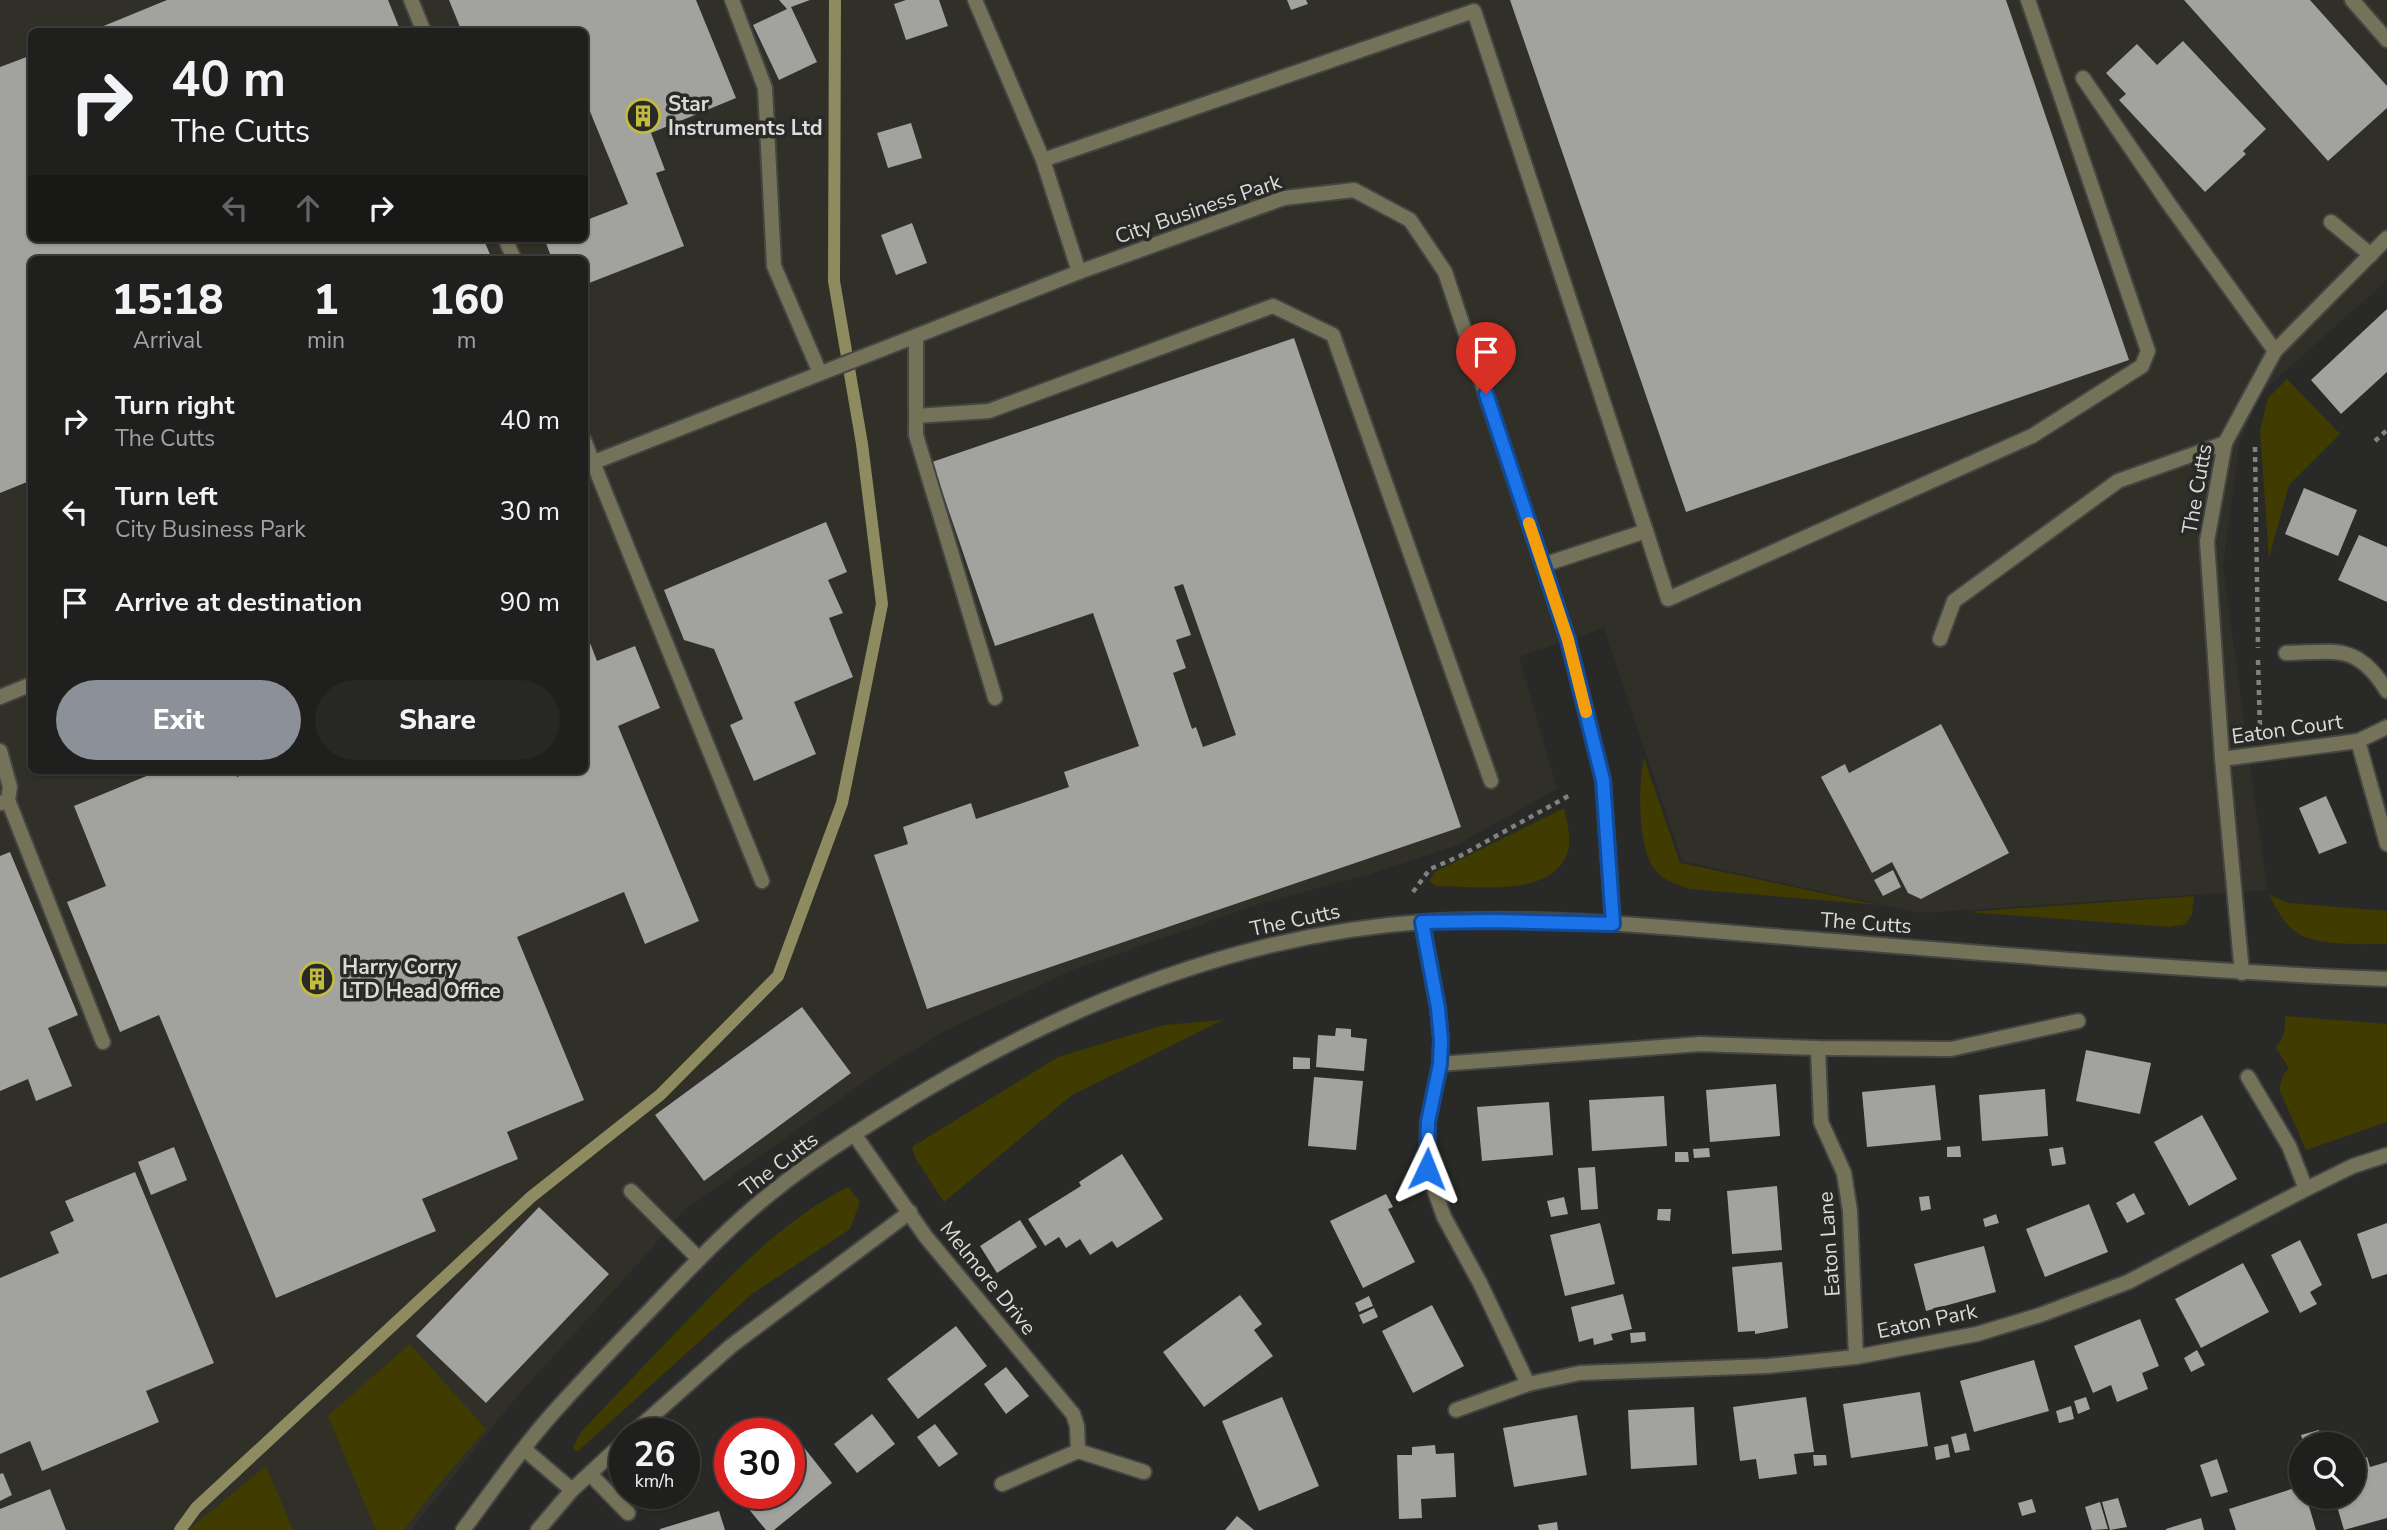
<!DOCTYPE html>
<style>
body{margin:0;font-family:"Nunito Sans",sans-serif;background:#272726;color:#f1f3f6;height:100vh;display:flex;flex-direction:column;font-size:26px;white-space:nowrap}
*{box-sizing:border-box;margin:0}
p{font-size:23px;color:#a1a2a4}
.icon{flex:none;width:38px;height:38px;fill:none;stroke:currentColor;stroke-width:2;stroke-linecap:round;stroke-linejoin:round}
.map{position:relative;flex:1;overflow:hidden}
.drawer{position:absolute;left:28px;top:256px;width:560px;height:518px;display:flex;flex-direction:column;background:#1f1f1d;border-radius:10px;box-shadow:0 2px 5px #0004,0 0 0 2px #3c3d3b}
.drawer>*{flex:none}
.guide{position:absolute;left:28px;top:28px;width:560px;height:214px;border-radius:10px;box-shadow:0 2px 5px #0004,0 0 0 2px #3c3d3b;background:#1f1f1d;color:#f1f3f6;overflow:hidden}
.buttons{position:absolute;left:2289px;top:1432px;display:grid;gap:14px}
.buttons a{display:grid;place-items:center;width:77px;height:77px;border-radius:50%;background:#1f1f1d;box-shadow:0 2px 5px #0004,0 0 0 2px #3c3d3b;font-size:35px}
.speed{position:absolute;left:609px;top:1418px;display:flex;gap:14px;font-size:35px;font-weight:700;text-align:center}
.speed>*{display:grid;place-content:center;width:91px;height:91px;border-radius:50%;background:#1f1f1d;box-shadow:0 2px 5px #0004,0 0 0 2px #3c3d3b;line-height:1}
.speed small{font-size:18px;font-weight:400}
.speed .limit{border:10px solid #d22;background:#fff;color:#111}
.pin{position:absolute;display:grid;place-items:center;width:60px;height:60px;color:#fff;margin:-72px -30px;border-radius:50% 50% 50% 0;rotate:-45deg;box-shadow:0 0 7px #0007}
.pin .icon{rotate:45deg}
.me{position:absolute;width:77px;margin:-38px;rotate:2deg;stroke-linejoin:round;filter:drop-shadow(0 0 5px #0008)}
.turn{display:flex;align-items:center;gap:24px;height:147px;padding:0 28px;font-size:32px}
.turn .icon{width:91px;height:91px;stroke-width:2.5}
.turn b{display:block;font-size:49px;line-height:60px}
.lanes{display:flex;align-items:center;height:66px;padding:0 28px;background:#0003;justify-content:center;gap:35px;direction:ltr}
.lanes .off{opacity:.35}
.eta{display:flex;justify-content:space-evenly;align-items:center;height:119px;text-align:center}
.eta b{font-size:42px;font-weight:800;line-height:49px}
.button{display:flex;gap:14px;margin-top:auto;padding:14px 28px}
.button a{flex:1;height:80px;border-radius:42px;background:#8c9099;color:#fff;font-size:28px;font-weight:800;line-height:80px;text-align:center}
.button a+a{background:#272726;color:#f1f3f6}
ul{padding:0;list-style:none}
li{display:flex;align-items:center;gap:21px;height:91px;padding:0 28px}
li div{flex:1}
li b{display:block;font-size:26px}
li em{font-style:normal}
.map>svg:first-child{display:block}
</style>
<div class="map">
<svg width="2387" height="1530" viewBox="0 0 2387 1530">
<rect width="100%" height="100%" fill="#292927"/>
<!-- built -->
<path fill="#303028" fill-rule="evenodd" d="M0 0H2387V280L2261 393 2239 444 2223 567 2267 890 1920 913 1682 861 1604 628 1519 657 1557 789 1455 846 1370 874 1253 906 1070 971 941 1033 878 1072 683 1211 646 1255 519 1394 411 1530H0ZM32 32H584V238H32ZM32 259H584V770H32Z"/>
<!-- green -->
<g fill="#403c01">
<path d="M2287 379 2340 434 2289 485 2269 558 2260 431 2268 398Z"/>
<path d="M1644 758 1680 863 1879 905 1690 889C1678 885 1665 881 1656 871 1637 848 1638 786 1644 758Z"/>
<path d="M1564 808C1567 823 1573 841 1566 856 1548 898 1473 886 1436 886L1429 881 1435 872Z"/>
<path d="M2269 895 2289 903 2387 911V944C2364 944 2318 946 2299 934 2284 925 2277 909 2269 895Z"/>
<path d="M2194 896 2192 914 2186 924 2170 927 1968 912Z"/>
<path d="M2285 1016 2387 1024V1122L2306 1150 2279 1089 2283 1075 2289 1068 2276 1048C2284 1036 2286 1030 2285 1016Z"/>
<path d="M1223 1020 1072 1095 944 1202 916 1159 912 1147 1058 1057 1164 1025Z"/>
<path d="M848 1187 860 1202 850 1229 752 1294 577 1452 573 1447 581 1432C617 1394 652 1357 688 1320 736 1270 785 1219 848 1187Z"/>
<path d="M410 1344 486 1429 435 1489 404 1530H376L328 1416Z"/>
<path d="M266 1466 293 1530H188Z"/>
</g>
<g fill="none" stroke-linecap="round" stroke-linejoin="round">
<!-- stream -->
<path stroke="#8e8b61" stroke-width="12" d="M180 1530 196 1508 531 1197 660 1095 778 976 842 803 882 604 862 444 834 281 835 0"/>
</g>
<!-- building -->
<g fill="#a2a29f" fill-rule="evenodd">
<path d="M167 0H388L401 32H89Z"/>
<path d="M449 0H696L736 98 651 133 665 170 656 173 684 246 584 285V259H552L544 238H584V221L628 204 584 97V32H462Z"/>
<path d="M779 0H810L791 7 817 62 779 80 753 25 787 9Z"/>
<path d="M906 0H939L948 26 906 40 894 4Z"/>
<path d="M1287 0H1306L1308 4 1291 10Z"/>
<path d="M1510 0H2006L2129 360 1686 512Z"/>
<path d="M2184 0H2310L2387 86V108L2328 161Z"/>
<path d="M2183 41 2266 129 2243 151 2246 154 2205 192 2119 100 2126 94 2106 73 2137 44 2157 65Z"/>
<path d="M32 55V238H483L492 259H32V480L0 493V67Z"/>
<path d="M911 123 922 158 888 168 877 133Z"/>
<path d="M912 223 927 263 896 275 881 235Z"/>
<path d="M2387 309V372L2341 414 2311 380Z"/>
<path d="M1294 338 1461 827 927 1009 874 855 908 844 903 827 971 803 976 819 1069 787 1064 772 1139 746 1093 613 995 646 932 462ZM1183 584 1236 735 1203 747 1196 727 1192 729 1173 673 1186 668 1176 640 1191 635 1174 587Z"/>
<path d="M2304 488 2357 510 2338 556 2285 534Z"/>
<path d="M826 522 847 572 828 580 843 613 829 618 853 677 794 702 816 754 754 781 730 725 743 719 714 649 684 640 664 590Z"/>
<path d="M2359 535 2387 547V602L2338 580Z"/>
<path d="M585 630 597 661 635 646 660 708 618 726 699 921 645 944 624 892 517 937 584 1100 507 1132 518 1159 422 1199 436 1231 276 1298 159 1015 120 1032 67 902 106 886 74 806 161 770H234L237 777 255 770H584Z"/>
<path d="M1941 724 2009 853 1921 899 1908 893 1892 862 1872 873 1821 777 1845 764 1849 773Z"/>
<path d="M2326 796 2347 843 2319 854 2299 808Z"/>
<path d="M10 852 78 1015 48 1028 72 1086 36 1101 28 1079 0 1091V856Z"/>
<path d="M1893 870 1901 887 1883 896 1874 880Z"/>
<path d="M802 1007 851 1073 704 1181 655 1115Z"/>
<path d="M1336 1028 1351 1029V1037L1367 1039 1364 1071 1316 1067 1318 1035 1335 1036Z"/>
<path d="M2086 1050 2151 1063 2140 1114 2076 1101Z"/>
<path d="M1293 1057 1310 1058V1069H1293Z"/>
<path d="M1314 1077 1363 1081 1356 1150 1308 1146Z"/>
<path d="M1776 1084 1780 1136 1710 1142 1706 1090Z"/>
<path d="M1935 1085 1941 1140 1867 1147 1862 1092Z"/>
<path d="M2045 1089 2048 1136 1982 1141 1979 1095Z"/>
<path d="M1664 1096 1667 1146 1592 1151 1589 1100Z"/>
<path d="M1549 1102 1553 1155 1482 1161 1477 1107Z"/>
<path d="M2202 1115 2237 1179 2189 1206 2154 1142Z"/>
<path d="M1960 1146 1961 1157H1947V1147Z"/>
<path d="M174 1147 187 1180 151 1195 138 1162Z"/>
<path d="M2063 1147 2066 1164 2052 1166 2049 1149Z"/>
<path d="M1709 1148 1710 1157 1694 1158 1693 1149Z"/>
<path d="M1675 1152H1688L1689 1162H1675Z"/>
<path d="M1122 1154 1163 1219 1117 1248 1112 1241 1090 1255 1080 1239 1066 1248 1059 1237 1045 1246 1028 1219 1081 1186 1079 1182Z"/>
<path d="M1595 1167 1598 1209 1581 1210 1578 1168Z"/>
<path d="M135 1172 214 1363 146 1391 159 1422 42 1471 30 1441 0 1454V1278L59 1253 50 1232 74 1221 65 1201Z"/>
<path d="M1777 1186 1782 1250 1732 1254 1727 1191Z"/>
<path d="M2134 1193 2145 1214 2127 1223 2116 1203Z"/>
<path d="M1386 1194 1393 1207 1388 1209 1415 1262 1363 1288 1330 1221Z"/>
<path d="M1929 1196 1931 1209 1921 1211 1919 1197Z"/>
<path d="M1564 1197 1568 1214 1551 1217 1547 1201Z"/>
<path d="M2089 1204 2108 1252 2045 1277 2026 1229Z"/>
<path d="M539 1207 609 1274 486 1403 416 1336Z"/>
<path d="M1658 1209H1671L1670 1221 1657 1220Z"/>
<path d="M1996 1214 1999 1223 1985 1227 1983 1219Z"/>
<path d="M1020 1220 1037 1247 997 1273 980 1246Z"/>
<path d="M1600 1223 1615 1284 1565 1296 1550 1235Z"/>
<path d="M2387 1223V1274L2372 1279 2357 1234Z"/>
<path d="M2300 1240 2322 1285 2310 1292 2317 1304 2300 1313 2271 1255Z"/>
<path d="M1984 1246 1996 1292 1926 1311 1914 1264Z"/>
<path d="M1782 1262 1788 1328 1755 1334V1331L1738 1332 1732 1267Z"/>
<path d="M2243 1263 2269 1312 2201 1348 2175 1299Z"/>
<path d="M1623 1294 1632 1329 1611 1334 1613 1340 1594 1345 1593 1338 1579 1342 1571 1307Z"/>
<path d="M1240 1295 1262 1324 1254 1330 1273 1356 1204 1407 1163 1352Z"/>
<path d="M1369 1296 1373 1306 1359 1312 1355 1303Z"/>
<path d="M1432 1305 1464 1366 1413 1393 1382 1331Z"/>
<path d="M1374 1308 1378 1317 1363 1324 1359 1315Z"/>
<path d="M2140 1319 2159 1366 2142 1373 2148 1389 2117 1402 2111 1385 2093 1393 2074 1346Z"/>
<path d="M956 1326 987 1366 918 1419 887 1379Z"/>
<path d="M1645 1332 1646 1341 1631 1343 1630 1333Z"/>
<path d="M2197 1350 2205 1365 2191 1372 2184 1358Z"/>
<path d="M2034 1360 2049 1411 1974 1432 1960 1381Z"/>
<path d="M1006 1367 1029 1396 1006 1414 984 1384Z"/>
<path d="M1920 1392 1928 1446 1851 1458 1843 1404Z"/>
<path d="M1282 1397 1319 1486 1259 1511 1222 1421Z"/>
<path d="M1806 1397 1814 1452 1794 1454 1797 1474 1759 1479 1756 1459 1740 1461 1733 1407Z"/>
<path d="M2086 1397 2090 1409 2078 1414 2074 1401Z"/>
<path d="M2071 1406 2074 1419 2059 1423 2056 1411Z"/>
<path d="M1694 1407 1697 1465 1631 1469 1628 1410Z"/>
<path d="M872 1414 895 1444 857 1473 834 1444Z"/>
<path d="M1577 1415 1587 1475 1514 1487 1503 1428Z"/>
<path d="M935 1424 958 1454 939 1467 917 1437Z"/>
<path d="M2319 1430 2323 1444H2304L2301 1435Z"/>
<path d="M1966 1433 1970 1450 1955 1453 1951 1437Z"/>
<path d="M1948 1444 1950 1457 1936 1460 1934 1447Z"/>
<path d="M802 1445 832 1483 774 1530H766L738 1496 742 1493H789V1455Z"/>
<path d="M1435 1445 1436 1454 1454 1453 1456 1497 1421 1499 1422 1518 1399 1519 1397 1455H1412V1447Z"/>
<path d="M1813 1455H1826L1827 1465 1814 1466Z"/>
<path d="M2367 1457 2370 1467 2387 1462V1518L2344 1530 2334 1496H2354V1462Z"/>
<path d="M2217 1459 2228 1492 2211 1497 2200 1465Z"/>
<path d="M3 1473 12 1495 0 1501V1474Z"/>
<path d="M2301 1486V1496H2306L2316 1530H2236L2229 1509Z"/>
<path d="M50 1489 66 1530H0V1509Z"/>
<path d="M2118 1498 2127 1527 2110 1530 2102 1502Z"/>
<path d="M2032 1499 2036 1512 2022 1516 2018 1503Z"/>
<path d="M2100 1502 2108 1529 2092 1530 2085 1507Z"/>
<path d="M719 1511 725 1530H660V1529Z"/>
<path d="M1237 1516 1254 1530H1225Z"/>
<path d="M2201 1518 2204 1530H2166V1529Z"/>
<path d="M1557 1522 1558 1530H1539L1538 1525Z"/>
</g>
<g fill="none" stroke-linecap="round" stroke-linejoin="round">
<!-- service casing -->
<g stroke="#454544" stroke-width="18">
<g id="service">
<path d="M411 0 424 32"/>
<path d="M732 0 765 88 774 266 820 373"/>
<path d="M975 0 1043 160 1079 272"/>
<path d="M2352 0 2387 40"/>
<path d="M2083 78 2169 204 2275 351"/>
<path d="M1043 160 1474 11 1646 531 1543 565"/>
<path d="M2331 222 2371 255"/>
<path d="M505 238 514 259"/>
<path d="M916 336V435L995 698"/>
<path d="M916 416 989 411 1273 306 1333 335 1491 781"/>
<path d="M584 440 762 881"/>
<path d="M1646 531 1668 599 2032 436 2142 366 2148 351 2028 0"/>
<path d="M1940 639 1954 601 2118 481 2225 443"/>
<path d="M0 751 10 787 8 800 1 803"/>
<path d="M8 800 103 1042"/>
<path d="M631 1191 699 1259"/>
<path d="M590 1474 628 1513"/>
</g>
</g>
<!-- minor casing -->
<g stroke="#454544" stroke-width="18">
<g id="minor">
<path d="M584 466 1079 272 1284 198 1354 190 1410 220 1445 272 1568 640 1603 780 1613 924"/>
<path d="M2286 653C2337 652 2357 643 2387 691"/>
<path d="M0 697 32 684"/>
<path d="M2358 741 2387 844"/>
<path d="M2222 759 2358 741 2387 727"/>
<path d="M1422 922 1438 1008 1441 1040 1440 1064 1428 1122 1427 1169 1444 1217 1480 1283 1528 1384"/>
<path d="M2242 973 2222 759 2207 541 2225 443 2275 351 2387 238"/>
<path d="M1818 1048 1821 1122 1844 1173 1850 1211 1856 1357"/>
<path d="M1440 1064 1700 1044 1818 1048 1951 1049 2078 1021"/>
<path d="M2248 1077 2289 1146 2306 1189"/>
<path d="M854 1134 926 1237 1073 1414 1077 1426 1078 1451"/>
<path d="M1456 1410 1528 1384 1580 1373 1768 1366 1856 1357 1977 1334 2040 1315 2128 1282 2306 1189 2353 1166 2387 1155"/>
<path d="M633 1433 731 1346 910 1212"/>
<path d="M524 1449 572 1490"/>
<path d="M1002 1484 1078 1451 1144 1472"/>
<path d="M538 1530 572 1490 625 1441"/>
</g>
</g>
<!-- tertiary casing -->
<g stroke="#454544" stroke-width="18">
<path id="tertiary" d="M463 1530C495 1487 526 1442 562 1403 591 1371 621 1340 651 1309 690 1268 730 1225 775 1190 808 1163 845 1140 881 1117 1043 1015 1228 935 1422 922 1546 914 1673 928 1797 938 1994 954 2190 971 2387 979"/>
</g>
<!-- path -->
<g stroke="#81817f" stroke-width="4.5" stroke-dasharray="5 5" stroke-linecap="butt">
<path d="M2375 441 2387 430"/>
<path d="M2255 447 2258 648"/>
<path d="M2258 660 2260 729"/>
<path d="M1413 892 1430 869 1460 856 1572 794"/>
</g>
<!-- service -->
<use href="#service" stroke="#74735a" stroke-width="14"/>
<!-- minor -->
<use href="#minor" stroke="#74735a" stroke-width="14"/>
<!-- tertiary -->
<use href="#tertiary" stroke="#74735a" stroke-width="14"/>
</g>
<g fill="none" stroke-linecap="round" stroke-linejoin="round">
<!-- route casing -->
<g stroke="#114b97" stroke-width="18">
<path id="route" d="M1427 1169 1428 1122 1440 1064 1441 1040 1438 1008 1422 922 1496 921 1613 924 1603 780 1568 640 1486 394"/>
</g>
<!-- route -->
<use href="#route" stroke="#1a73e8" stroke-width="12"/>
<!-- slow -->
<path stroke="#f59e0b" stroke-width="12" d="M1529 523 1568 640 1586 712"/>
</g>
<!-- icons -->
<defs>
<g id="building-ring" transform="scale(1.75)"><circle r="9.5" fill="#292927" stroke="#c4bc3d" stroke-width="1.5"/><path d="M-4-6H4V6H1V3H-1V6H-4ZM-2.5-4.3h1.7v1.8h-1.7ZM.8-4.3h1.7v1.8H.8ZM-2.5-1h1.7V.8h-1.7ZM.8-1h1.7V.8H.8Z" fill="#c4bc3d"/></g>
</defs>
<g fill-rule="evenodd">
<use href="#building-ring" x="643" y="116"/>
<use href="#building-ring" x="317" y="979"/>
</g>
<g text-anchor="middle" stroke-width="7" stroke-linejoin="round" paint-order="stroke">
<!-- poi labels -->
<g font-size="21" font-weight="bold" fill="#dbdbda" stroke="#292927" text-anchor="start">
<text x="668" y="111">Star<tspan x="668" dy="24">Instruments Ltd</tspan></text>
<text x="342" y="974">Harry Corry<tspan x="342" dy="24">LTD Head Office</tspan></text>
</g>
<!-- street labels -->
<g font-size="21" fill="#dbdbda" stroke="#292927">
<text transform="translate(1198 209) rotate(-19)" y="7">City Business Park</text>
<text transform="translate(2197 489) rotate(-80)" y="7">The Cutts</text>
<text transform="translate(2287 729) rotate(-8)" y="7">Eaton Court</text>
<text transform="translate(1295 920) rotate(-12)" y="7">The Cutts</text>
<text transform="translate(1866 923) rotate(4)" y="7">The Cutts</text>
<text transform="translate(779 1164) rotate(-37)" y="7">The Cutts</text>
<text transform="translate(1829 1244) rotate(-94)" y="7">Eaton Lane</text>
<text transform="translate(988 1278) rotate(51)" y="7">Melmore Drive</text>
<text transform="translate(1927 1321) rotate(-12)" y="7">Eaton Park</text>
</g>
</g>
</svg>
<div class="buttons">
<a><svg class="icon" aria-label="search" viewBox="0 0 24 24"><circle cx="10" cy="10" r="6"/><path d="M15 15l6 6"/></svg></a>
</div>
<div class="speed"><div>26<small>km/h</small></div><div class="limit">30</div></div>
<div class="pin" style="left:1486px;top:394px;background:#d93025"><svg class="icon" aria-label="arrive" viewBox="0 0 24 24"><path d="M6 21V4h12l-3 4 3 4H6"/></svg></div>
<svg class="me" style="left:1427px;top:1169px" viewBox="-20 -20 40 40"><path d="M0-17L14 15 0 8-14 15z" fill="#1a73e8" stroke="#fff" stroke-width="4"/></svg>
<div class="guide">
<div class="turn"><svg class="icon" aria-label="right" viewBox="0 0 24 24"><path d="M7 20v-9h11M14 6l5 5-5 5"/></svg><div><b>40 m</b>The Cutts</div></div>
<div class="lanes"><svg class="icon off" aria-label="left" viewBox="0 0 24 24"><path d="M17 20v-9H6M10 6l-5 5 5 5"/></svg><svg class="icon off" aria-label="ahead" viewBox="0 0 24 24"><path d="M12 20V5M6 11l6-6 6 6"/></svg><svg class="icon" aria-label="right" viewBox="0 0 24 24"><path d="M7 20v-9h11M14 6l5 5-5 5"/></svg></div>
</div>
<section class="drawer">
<div class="eta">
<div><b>15:18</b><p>Arrival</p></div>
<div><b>1</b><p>min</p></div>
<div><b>160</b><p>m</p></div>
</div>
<ul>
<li><svg class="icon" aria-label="right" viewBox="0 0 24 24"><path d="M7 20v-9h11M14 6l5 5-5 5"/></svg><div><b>Turn right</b><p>The Cutts</p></div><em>40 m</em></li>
<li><svg class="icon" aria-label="left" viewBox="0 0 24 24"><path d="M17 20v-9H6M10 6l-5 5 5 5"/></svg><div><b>Turn left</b><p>City Business Park</p></div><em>30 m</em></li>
<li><svg class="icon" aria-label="arrive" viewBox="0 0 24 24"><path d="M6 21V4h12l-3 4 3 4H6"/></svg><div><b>Arrive at destination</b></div><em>90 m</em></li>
</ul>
<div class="button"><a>Exit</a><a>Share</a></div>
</section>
</div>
